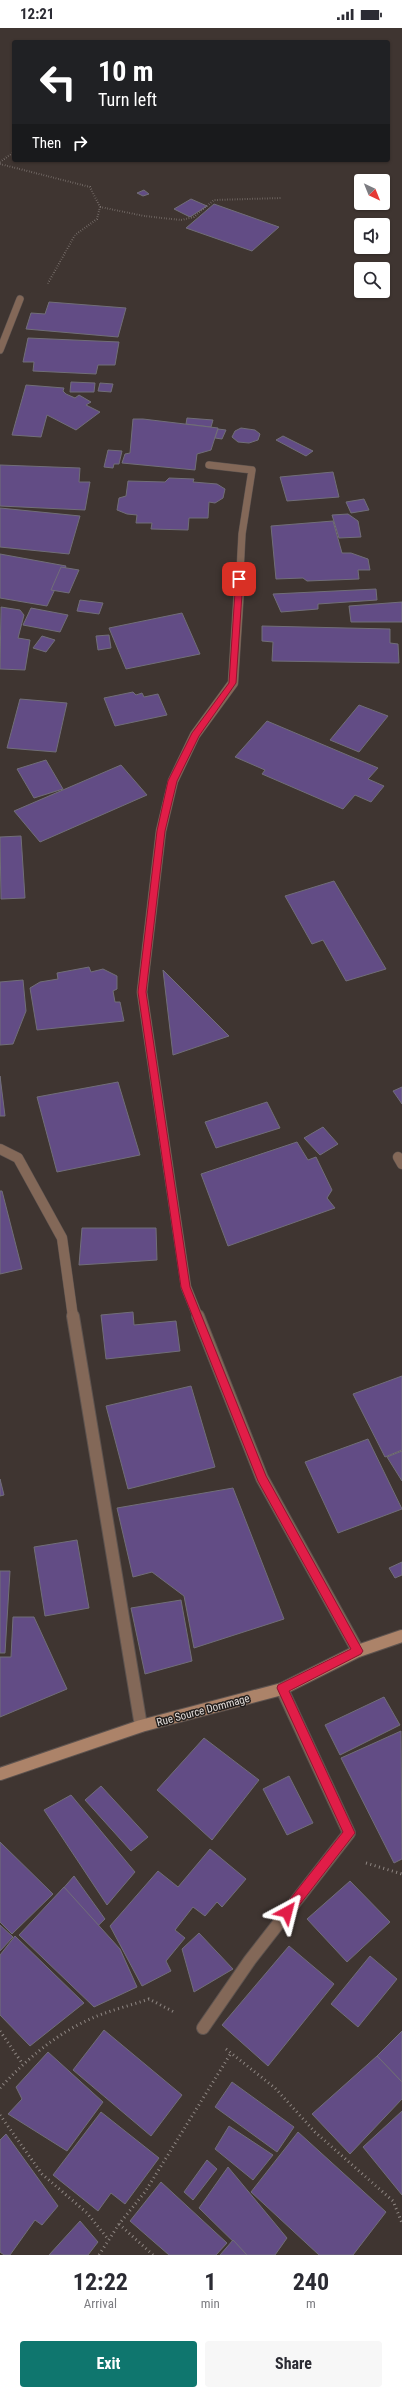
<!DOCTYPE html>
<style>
body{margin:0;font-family:"Roboto Condensed",sans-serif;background:#f7f7f7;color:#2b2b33;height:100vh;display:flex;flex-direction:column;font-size:15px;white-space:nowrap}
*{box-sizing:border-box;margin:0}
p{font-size:13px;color:#7c7c81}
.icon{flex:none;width:22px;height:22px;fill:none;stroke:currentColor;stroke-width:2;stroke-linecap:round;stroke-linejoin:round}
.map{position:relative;height:2227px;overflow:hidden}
.side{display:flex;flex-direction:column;background:#fff;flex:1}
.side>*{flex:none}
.hud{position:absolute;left:12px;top:12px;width:378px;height:122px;border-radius:4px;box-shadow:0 1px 3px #0004;background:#202124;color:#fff;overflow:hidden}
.needle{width:26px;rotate:137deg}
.buttons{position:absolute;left:354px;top:146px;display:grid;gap:8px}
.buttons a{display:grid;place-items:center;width:36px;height:36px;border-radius:4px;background:#fff;box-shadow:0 1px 3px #0004;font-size:20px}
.pin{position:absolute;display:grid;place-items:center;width:34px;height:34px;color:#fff;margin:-17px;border-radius:8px;box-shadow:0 2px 6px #0006}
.me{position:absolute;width:44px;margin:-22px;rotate:38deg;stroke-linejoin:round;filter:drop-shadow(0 0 3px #0008)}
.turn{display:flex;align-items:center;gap:14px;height:84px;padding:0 20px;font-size:18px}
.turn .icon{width:52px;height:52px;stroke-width:2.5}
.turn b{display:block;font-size:28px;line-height:34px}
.then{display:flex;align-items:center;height:38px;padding:0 20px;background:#0003;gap:8px;font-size:15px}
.eta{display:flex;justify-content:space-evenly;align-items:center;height:68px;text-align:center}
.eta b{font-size:24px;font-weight:700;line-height:28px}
.cta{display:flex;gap:8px;margin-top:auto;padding:8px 20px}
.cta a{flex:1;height:46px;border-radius:4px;background:#0f766e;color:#fff;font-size:16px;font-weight:700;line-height:46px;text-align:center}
.cta a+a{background:#f7f7f7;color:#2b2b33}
.status{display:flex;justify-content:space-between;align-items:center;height:28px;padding:0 20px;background:#fff;direction:ltr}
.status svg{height:11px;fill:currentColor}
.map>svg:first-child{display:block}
</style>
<div class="status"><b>12:21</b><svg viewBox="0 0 49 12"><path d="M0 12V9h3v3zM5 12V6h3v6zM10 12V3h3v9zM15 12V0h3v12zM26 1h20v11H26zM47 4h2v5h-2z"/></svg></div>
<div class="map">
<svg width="402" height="2227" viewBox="0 0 402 2227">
<rect width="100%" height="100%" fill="#3f3531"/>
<!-- building -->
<g fill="#624c85" stroke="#716e78">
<path d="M144 162 149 166 143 168 137 165Z"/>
<path d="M191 171 207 178 190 189 174 181Z"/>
<path d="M214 176 279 199 252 223 186 200Z"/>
<path d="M49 274 126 280 118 309 26 301 31 285 45 286Z"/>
<path d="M28 310 119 314 115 337H98L96 346 33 343 34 334H23Z"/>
<path d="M71 354 95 355 94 364H70Z"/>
<path d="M100 355 113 356 111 364 98 363Z"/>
<path d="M26 357 64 360 63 363 66 366 75 370 79 367 91 374 86 377 100 384 76 402 47 387 41 409 12 407Z"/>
<path d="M187 390 213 392 211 399 186 396Z"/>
<path d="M133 391H143L218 400 211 422 197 426 195 442 122 435 125 426 130 425Z"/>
<path d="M241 400 255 402 260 406 258 412 249 415 238 414 232 409 235 403Z"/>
<path d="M218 401 226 402 222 411 215 410Z"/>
<path d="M283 408 313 423 306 428 276 412Z"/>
<path d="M108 422 122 423 119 436H114L113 440 104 439Z"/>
<path d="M0 437 80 440 79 454H90L85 482 0 478Z"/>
<path d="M333 444 339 469 287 473 280 449Z"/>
<path d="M169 450 194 451 193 454 217 456 225 461 223 470 215 475 209 474 208 490H189L188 502 151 501 152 495H136L137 487 127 486 117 482 119 470 126 468 128 453 165 454Z"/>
<path d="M364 471 369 482 351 485 346 474Z"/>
<path d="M0 480 80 488 69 526 0 519Z"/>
<path d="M348 486 358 493 361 509 339 510 332 487Z"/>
<path d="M333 493 342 525H351L368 531 370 542H358L359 551 307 553 303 550 276 551 271 498Z"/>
<path d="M0 526 66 538 47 578 0 570Z"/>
<path d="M61 539 79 542 69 565 51 562Z"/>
<path d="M376 561 377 572 318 576V581L281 584 273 566Z"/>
<path d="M80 572 103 575 99 586 77 583Z"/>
<path d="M402 574V594H351L349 578Z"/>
<path d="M1 579 20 582 24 587 18 610 30 612 25 642 0 641Z"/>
<path d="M31 580 68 587 60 604 23 597Z"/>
<path d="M182 585 200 626 126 641 109 600Z"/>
<path d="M262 598 390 601V615L398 616 399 635 272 633 273 614 262 613Z"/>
<path d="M109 607 111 620 98 622 96 608Z"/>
<path d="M42 608 55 612 46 624 33 620Z"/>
<path d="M133 664 136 667 142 665 144 669 158 666 167 687 115 698 104 670Z"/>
<path d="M20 671 67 675 56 724 7 720Z"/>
<path d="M359 677 388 688 359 724 330 712Z"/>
<path d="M267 693 378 740 368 751 384 758 371 774 355 767 343 781 262 746 265 742 235 729Z"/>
<path d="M46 732 63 761 34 770 17 741Z"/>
<path d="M121 737 147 767 40 814 14 783Z"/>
<path d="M21 808 25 870 1 871 0 809Z"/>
<path d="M334 853 386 941 346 953 323 912 312 916 285 868Z"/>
<path d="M89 939 91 944 103 941 117 948V961L113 963 115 974H120L124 993 37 1002 30 960 40 954 58 951 57 945Z"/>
<path d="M163 942 229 1008 173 1027Z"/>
<path d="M23 952 26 983 13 1016 0 1017V954Z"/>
<path d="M0 1048 5 1088H0Z"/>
<path d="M118 1054 140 1127 57 1144 37 1069Z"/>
<path d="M402 1059V1076L393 1063Z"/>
<path d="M267 1074 280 1100 216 1120 205 1094Z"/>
<path d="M323 1099 338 1116 320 1127 304 1110Z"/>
<path d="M297 1114 308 1132 316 1129 332 1162 327 1170 335 1180 228 1218 201 1146Z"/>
<path d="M0 1163H2L22 1241 0 1246Z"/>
<path d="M82 1200H156L157 1232 79 1237Z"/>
<path d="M133 1284 134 1297 176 1293 180 1323 106 1331 101 1287Z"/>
<path d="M402 1348V1422L385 1429 353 1366Z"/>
<path d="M191 1358 215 1439 128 1461 106 1378Z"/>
<path d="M368 1411 402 1481 338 1505 305 1434Z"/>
<path d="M402 1423V1453L387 1429Z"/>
<path d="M0 1451 4 1467 0 1468Z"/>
<path d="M233 1460 284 1591 194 1620 184 1568 152 1544 133 1549 117 1480Z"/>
<path d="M77 1512 89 1580 45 1588 34 1519Z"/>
<path d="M402 1534V1547L395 1550 389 1540Z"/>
<path d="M0 1543H10L5 1625H0Z"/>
<path d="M181 1572 192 1633 145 1646 131 1580Z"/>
<path d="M13 1589H34L67 1661 0 1689V1629H11Z"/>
<path d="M384 1669 400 1697 340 1727 325 1697Z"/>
<path d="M401 1703 402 1831 394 1835 341 1730Z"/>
<path d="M204 1710 259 1752 212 1812 157 1762Z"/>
<path d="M289 1748 313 1795 287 1807 263 1761Z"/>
<path d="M101 1758 148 1809 131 1823 85 1772Z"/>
<path d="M71 1767 135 1844 107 1877 44 1782Z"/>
<path d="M0 1814 53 1866 12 1906 0 1894Z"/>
<path d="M210 1821 246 1851 222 1879 217 1874 205 1888 193 1879 175 1902 185 1910 166 1933 171 1943 142 1958 110 1898 158 1843 178 1859Z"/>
<path d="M74 1848 105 1891 60 1934 25 1904Z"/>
<path d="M350 1853 390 1894 347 1934 307 1891Z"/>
<path d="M64 1859 120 1921 137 1959 94 1979 19 1907Z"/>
<path d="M0 1897 13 1909 0 1923Z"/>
<path d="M199 1905 233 1941 194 1964 182 1921Z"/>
<path d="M15 1908 84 1975 30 2018 0 1987V1927Z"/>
<path d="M289 1918 334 1956 268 2038 222 1997Z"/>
<path d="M370 1928 397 1951 358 1999 331 1976Z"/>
<path d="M104 2002 182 2067 151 2108 73 2042Z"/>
<path d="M402 2003V2054L377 2028Z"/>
<path d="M48 2024 103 2074 67 2123 8 2086 22 2071 16 2059Z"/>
<path d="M377 2028 402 2054V2071L350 2126 312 2086Z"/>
<path d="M232 2054 294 2099 277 2124 215 2079Z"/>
<path d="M402 2083V2167L363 2119Z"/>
<path d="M101 2084 159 2130 125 2176 111 2165 98 2183 53 2147Z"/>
<path d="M229 2098 273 2127 253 2152 215 2121Z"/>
<path d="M298 2104 386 2184 353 2227H319L251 2164Z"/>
<path d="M6 2106 58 2178 42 2197 35 2192 10 2227H4L0 2224V2112Z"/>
<path d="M207 2132 217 2141 193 2172 184 2164Z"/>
<path d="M228 2139 287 2210 275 2227H247L199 2180Z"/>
<path d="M161 2154 227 2215 216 2227H169L130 2193Z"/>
<path d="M80 2193 98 2214 88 2227H49Z"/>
<path d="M233 2212 247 2227H220Z"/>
</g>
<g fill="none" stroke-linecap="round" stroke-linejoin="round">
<!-- lane casing -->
<g stroke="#5d534f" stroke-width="11">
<path id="lane" d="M398 1129 402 1136"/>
</g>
<!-- street-far2 casing -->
<g stroke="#5d534f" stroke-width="8">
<g id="street-far2">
<path d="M0 322 20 271"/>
<path d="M209 437 252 442 242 506 239 563"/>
</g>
</g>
<!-- street-far1 casing -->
<g stroke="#5d534f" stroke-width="11">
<g id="street-far1">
<path d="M0 1121 18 1130 62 1210 73 1289"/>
<path d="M198 1289 186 1259 142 964 161 803 173 753 195 707 233 655 239 562"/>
</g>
</g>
<!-- street casing -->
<g stroke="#5d534f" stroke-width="14">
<g id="street">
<path d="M73 1288 141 1698"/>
<path d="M198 1288 262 1450 358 1623"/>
<path d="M203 2000 250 1932 349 1805 282 1661"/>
</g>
</g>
<!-- secondary casing -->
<g stroke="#5d534f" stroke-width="14">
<path id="secondary" d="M0 1746 141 1698 282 1661 358 1623 402 1608"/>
</g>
<!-- path-far1 -->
<g stroke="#8f8783" stroke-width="2" stroke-dasharray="0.5 2" stroke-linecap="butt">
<path d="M0 134 14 124"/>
<path d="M0 136 90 159 100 179 97 191 75 207 47 257"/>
<path d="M100 179 144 188 181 192 194 189 214 172 282 170"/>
</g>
<!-- path -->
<g stroke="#8f8783" stroke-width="3" stroke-dasharray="1 3.5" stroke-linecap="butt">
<path d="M366 1835 402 1846"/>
<path d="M0 2003 22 2035"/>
<path d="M226 2021 275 2060 315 2104 393 2173 402 2195"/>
<path d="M0 2060C25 2033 53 2008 88 1992 107 1983 129 1978 149 1971L174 1984"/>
<path d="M0 2087 42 2146 87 2185 108 2211"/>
<path d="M119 2196 153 2227"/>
<path d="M99 2227 119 2196 145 2164 231 2025"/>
</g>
<!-- lane -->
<use href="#lane" stroke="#836858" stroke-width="10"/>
<!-- street-far2 -->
<use href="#street-far2" stroke="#836858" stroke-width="7"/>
<!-- street-far1 -->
<use href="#street-far1" stroke="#836858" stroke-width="10"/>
<!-- street -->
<use href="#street" stroke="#836858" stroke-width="12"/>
<!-- secondary -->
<use href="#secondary" stroke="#ac8369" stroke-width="12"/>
</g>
<!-- route -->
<path fill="#e11d48" stroke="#92132f" d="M236 549 243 551 236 655 199 708 177 753 165 803 146 964 190 1259 266 1448 363 1623 361 1626 289 1663 355 1805 291 1888 287 1890 283 1888V1880L343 1804 277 1660 278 1657 351 1621 258 1453 181 1259 138 964 157 803 168 753 192 705 229 655Z"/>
<g text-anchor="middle" stroke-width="3" stroke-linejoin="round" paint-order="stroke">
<!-- street labels -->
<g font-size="11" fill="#e3ddda" stroke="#221e1c">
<text transform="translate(203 1682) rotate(-15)" y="4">Rue Source Dommage</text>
</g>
</g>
</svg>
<div class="buttons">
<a><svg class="needle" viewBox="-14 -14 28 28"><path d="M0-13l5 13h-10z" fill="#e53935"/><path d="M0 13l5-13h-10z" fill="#7c7c81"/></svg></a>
<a><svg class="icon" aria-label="sound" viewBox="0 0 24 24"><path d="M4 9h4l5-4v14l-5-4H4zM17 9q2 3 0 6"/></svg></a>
<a><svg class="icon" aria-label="search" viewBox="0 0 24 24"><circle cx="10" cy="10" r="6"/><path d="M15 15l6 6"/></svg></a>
</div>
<div class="pin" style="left:239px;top:551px;background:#d93025"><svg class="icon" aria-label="arrive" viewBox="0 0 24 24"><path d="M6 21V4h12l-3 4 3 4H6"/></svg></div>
<svg class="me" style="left:287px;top:1884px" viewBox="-20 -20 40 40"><path d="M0-17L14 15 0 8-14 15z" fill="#e11d48" stroke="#fff" stroke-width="4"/></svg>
<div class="hud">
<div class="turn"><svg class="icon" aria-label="left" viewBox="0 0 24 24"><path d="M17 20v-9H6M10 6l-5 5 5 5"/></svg><div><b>10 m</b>Turn left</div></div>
<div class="then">Then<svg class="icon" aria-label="right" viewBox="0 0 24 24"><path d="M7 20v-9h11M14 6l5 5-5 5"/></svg></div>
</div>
</div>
<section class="side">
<div class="eta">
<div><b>12:22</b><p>Arrival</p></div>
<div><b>1</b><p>min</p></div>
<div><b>240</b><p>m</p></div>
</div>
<div class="cta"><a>Exit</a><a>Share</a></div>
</section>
